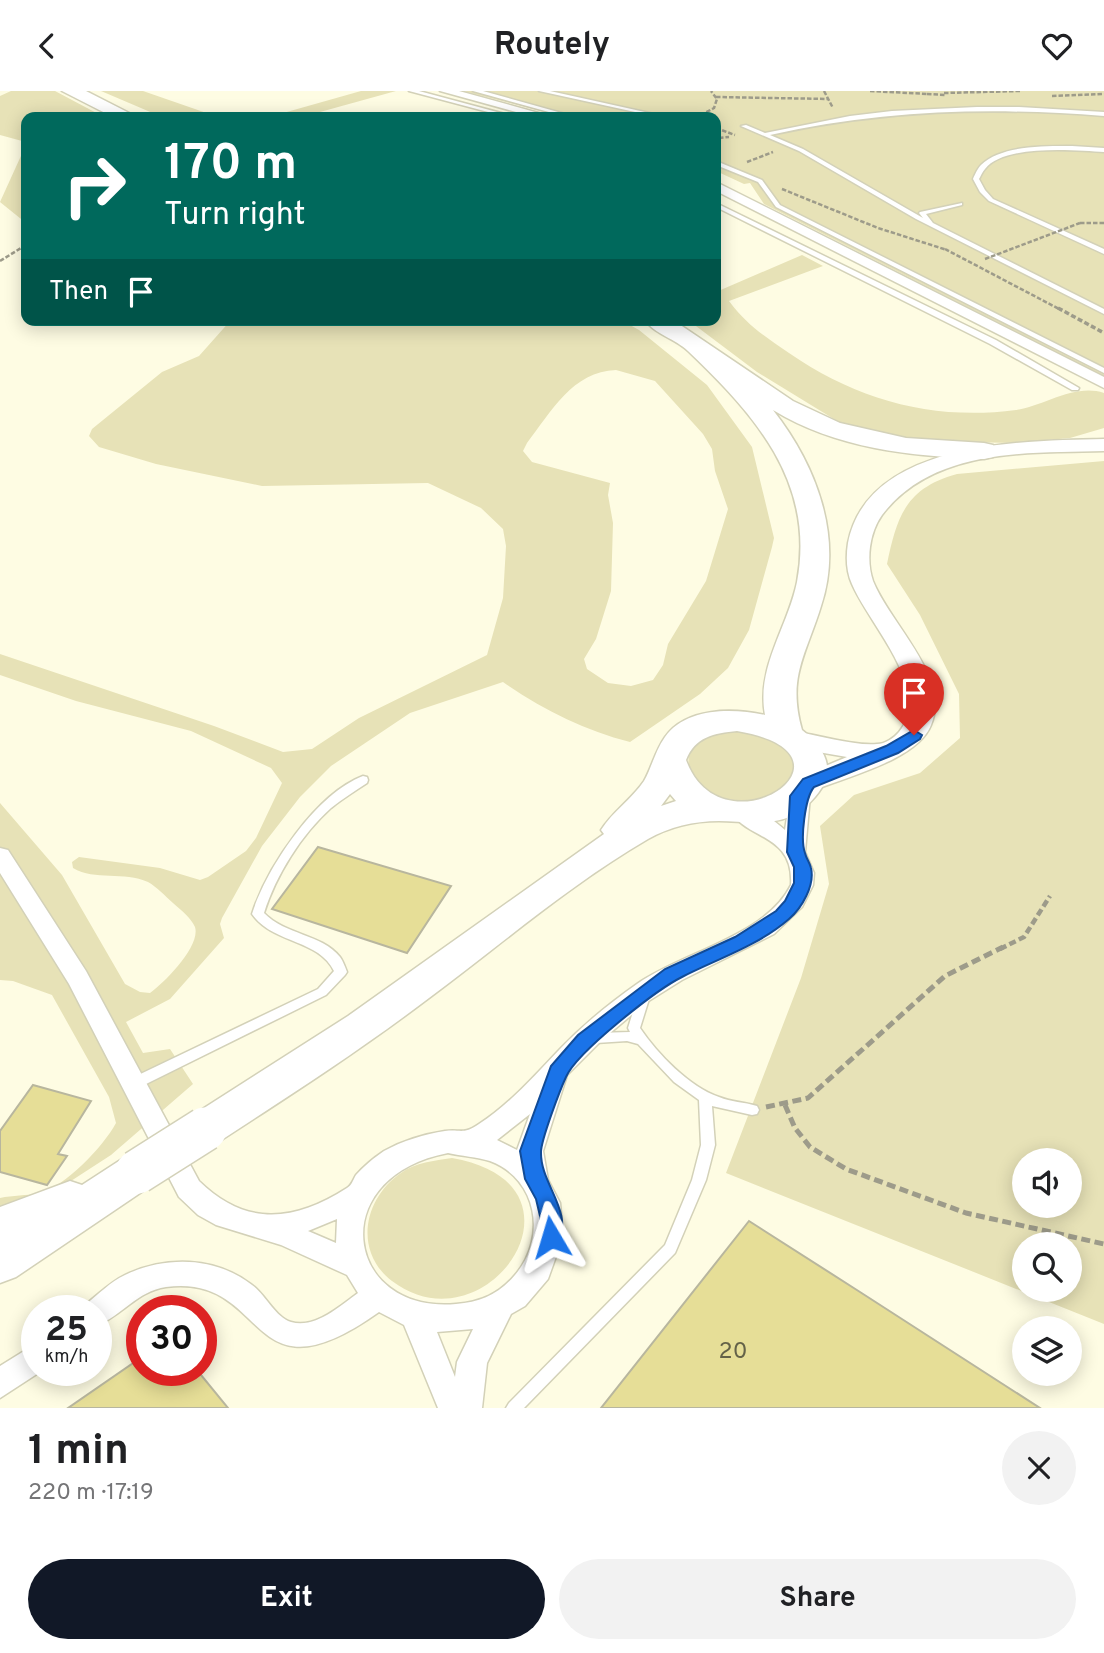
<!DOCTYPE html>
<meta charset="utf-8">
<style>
body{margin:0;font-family:Overpass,sans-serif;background:#f2f2f2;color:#202124;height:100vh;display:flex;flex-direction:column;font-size:26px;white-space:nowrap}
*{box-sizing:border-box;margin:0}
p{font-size:23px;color:#757577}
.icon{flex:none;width:38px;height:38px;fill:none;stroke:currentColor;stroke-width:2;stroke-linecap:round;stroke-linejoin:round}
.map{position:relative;height:1317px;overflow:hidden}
.panel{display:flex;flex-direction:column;background:#fff;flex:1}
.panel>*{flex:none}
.banner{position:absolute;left:21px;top:21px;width:700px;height:214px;border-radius:14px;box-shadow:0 4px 18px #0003;background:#00695c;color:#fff;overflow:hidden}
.fabs{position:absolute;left:1012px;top:1057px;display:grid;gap:14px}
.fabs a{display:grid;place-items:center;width:70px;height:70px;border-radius:50%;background:#fff;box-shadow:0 4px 18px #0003;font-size:35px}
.speed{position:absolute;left:21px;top:1204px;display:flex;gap:14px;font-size:35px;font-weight:700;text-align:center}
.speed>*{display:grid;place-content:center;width:91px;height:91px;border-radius:50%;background:#fff;box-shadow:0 4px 18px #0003;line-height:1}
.speed small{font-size:18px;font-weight:400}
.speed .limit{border:10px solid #d22;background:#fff;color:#111}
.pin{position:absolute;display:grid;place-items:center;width:60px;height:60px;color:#fff;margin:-72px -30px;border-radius:50% 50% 50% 0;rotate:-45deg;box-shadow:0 0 7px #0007}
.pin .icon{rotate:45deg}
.me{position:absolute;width:77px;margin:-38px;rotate:353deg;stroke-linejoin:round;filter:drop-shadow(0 0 5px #0008)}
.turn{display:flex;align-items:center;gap:24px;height:147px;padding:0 28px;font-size:32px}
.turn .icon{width:91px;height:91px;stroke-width:2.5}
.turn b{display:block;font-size:49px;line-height:60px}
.then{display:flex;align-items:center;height:66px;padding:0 28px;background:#0003;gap:14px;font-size:26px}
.round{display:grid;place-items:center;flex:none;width:74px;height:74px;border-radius:37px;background:#f2f2f2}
.overview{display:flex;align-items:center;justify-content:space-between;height:119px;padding:0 28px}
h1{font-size:42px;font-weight:700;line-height:52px}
.primary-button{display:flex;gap:14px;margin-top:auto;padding:14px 28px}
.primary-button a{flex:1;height:80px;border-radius:42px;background:#111827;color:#fff;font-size:28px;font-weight:700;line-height:80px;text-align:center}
.primary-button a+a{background:#f2f2f2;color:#202124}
header{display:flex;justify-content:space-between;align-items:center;height:91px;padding:0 28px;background:#fff;font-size:32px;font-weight:700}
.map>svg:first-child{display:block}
</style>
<header><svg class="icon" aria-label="back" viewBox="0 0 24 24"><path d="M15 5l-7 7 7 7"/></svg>Routely<svg class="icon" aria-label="heart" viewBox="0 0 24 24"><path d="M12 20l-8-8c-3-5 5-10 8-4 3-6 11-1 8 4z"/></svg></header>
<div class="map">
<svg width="1104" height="1317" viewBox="0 0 1104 1317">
<rect width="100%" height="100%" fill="#fefce3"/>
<!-- green -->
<g fill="#e7e2b7" fill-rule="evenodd">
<path d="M11 0H55L104 26H26V132L0 111 25 56 22 50 0 44V5Z"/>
<path d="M101 0H143L218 26H162Z"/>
<path d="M361 0H396L302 26H269Z"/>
<path d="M463 0H1104V285L764 113 750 92 744 93 716 80V26H564Z"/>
<path d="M802 164 823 175 729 210C747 234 764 245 789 262 857 309 933 330 1016 319 1044 315 1075 292 1104 302V337L1070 347 1014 352 920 350 842 333 757 281 688 229H716V201Z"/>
<path d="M231 229H621L639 239 707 294 752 356 774 447 772 456 749 539 728 577 700 603 630 651C584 639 543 619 503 591L410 622 331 675 300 706 262 755 222 827 220 833 224 847 170 908 126 931 143 962 170 958 193 993 111 1064 0 1136V1107C13 1104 26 1105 39 1102 65 1096 103 1056 116 1032L109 1006 52 904 13 890 0 889V712L62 784 125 893 140 901 150 902C164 892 201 855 195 836 191 827 181 819 173 812 165 805 157 796 148 791 124 780 95 790 73 777L72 771 79 766 160 777 200 789 208 786 246 760 256 747 282 692 271 677 191 640 76 610 0 584V563L214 635 283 661 312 658 359 627 487 564 503 507 506 455 503 438 481 417 428 392 262 395 156 373 99 356 89 345 92 338 162 281 199 265ZM616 279 655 290 703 343 712 358 715 380 728 418 706 490 668 553 663 574 653 589 631 595 608 592 587 578 584 568 596 548 611 500 613 432 608 404 610 392 532 371 523 360 527 352C551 321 573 280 616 279Z"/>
<path d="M1104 370V1233L726 1082 801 887 829 793 820 735 854 704 920 682 960 647 959 603 920 524 887 473C897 425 906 397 957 383ZM1024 1069H1069V1115H1024ZM1024 1153H1069V1199H1024Z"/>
<path d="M730 638 766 642 793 661 798 685C788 693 774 708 762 711 708 725 645 657 730 638Z"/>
<path d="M452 1067C602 1093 487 1262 392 1190 353 1160 364 1107 401 1082 416 1071 434 1070 452 1067Z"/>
</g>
<!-- building -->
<g fill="#e6de97" stroke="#b8b69e" stroke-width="2">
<path d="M318 756 451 795 407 862 272 818Z"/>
<path d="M33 994 91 1010 58 1063 67 1065 47 1094 0 1081V1040Z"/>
<path d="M749 1130 860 1201 1040 1317H601Z"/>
<path d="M142 1266V1279H197L228 1317H68Z"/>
</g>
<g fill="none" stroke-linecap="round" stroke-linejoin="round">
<!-- service casing -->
<g stroke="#d3d1b8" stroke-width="3">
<g id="service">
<path d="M409 0H419L516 26H507Z"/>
<path d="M473 0H483L576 26H567Z"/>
<path d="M539 0H550L663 25 658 26Z"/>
<path d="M977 16H1019L1104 21V25C989 16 884 19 770 44L803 58 923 127 919 122 920 121 962 112V114L926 123 933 132 1104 218V223L916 128 799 60 741 35 746 34 765 42 850 25 892 20Z"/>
<path d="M1072 55 1104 57V61C1075 59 1004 53 985 78 982 81 981 85 979 88L985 99 993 108 1104 158V163L989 110 980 101 973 88C975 83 978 77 981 74 1001 54 1046 55 1072 55Z"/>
<path d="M716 70 762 89 780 114 1104 277V282L776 116 758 91 716 74Z"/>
<path d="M716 112 996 249 1079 297 1078 299H1072L990 253 716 116Z"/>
<path d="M363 685 367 686 368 689 367 692C355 700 342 708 331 717 301 744 276 784 264 822 285 844 322 843 340 866 343 870 345 876 347 881L345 884 326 904 140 996 135 997 130 996 129 992 130 988 318 898 334 880C319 848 273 853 252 823 267 776 316 703 363 685Z"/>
<path d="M643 903 647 905 649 908 640 937C657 962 689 996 719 1006 731 1011 744 1011 757 1015L759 1019 757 1023 752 1024 712 1015 715 1054 706 1089 675 1162 524 1317H506L509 1312 665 1154 692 1089 701 1054 699 1009 674 991 638 953 627 950 596 952 592 951 590 947 592 943 596 942 630 941 628 937 637 908 639 905Z"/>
</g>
</g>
<!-- minor casing -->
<g stroke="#d3d1b8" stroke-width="3">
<g id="minor">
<path d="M440 0H459L553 26H534Z"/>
<path d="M716 91 1104 286V297L716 100Z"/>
<path d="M799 698 807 700 810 705 805 761 814 782 813 794 802 816 774 843 682 889 647 911 603 948 567 984 543 1060 548 1089 560 1112 563 1146 548 1188 525 1215 511 1223 487 1272 482 1317H438L404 1234 379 1221C244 1317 271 1182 166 1196 137 1200 122 1225 96 1235V1220H82L86 1213C99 1203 110 1191 125 1184 165 1165 215 1165 252 1194 265 1203 275 1226 291 1231 315 1238 340 1215 358 1202L347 1184 281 1154 216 1134 198 1124 179 1106 69 893 0 782V757L8 759 86 880 199 1090C246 1136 294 1131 347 1097 352 1094 353 1089 356 1084 363 1076 375 1066 384 1060 402 1050 425 1043 445 1040 461 1038 463 1044 479 1033 510 1013 535 984 560 958 584 933 610 912 637 893 683 861 766 845 791 794 794 743 748 749 731 721L734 716C752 711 772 728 785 739L791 700ZM530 1023 517 1059 497 1049ZM448 1062C461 1065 477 1066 490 1070 538 1088 547 1147 515 1184 499 1203 481 1211 456 1213 345 1223 323 1086 448 1062ZM337 1128 336 1152 308 1140ZM473 1238 457 1271 455 1286 437 1241Z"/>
<path d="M37 1252V1279H43L0 1307V1275Z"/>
</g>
</g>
<!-- tertiary casing -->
<g stroke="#d3d1b8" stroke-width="3">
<path id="tertiary" d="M1104 348V360C1028 362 933 357 882 424 869 442 866 470 873 490 890 533 951 586 931 634 918 668 849 685 817 698L808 701 799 698 795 692 799 686 847 666 789 656 785 650 789 644 798 641C821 645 855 655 877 653 885 653 894 647 899 641 934 599 868 532 852 493 846 480 846 465 848 452 868 349 1025 350 1104 348Z"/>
</g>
<!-- trunk casing -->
<g stroke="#d3d1b8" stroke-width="3">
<g id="trunk">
<path d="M62 0H86L137 26H113Z"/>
<path d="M645 229H673L793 310 840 332 906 347 984 352 993 354 997 360 993 366 984 368C910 365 837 358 773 319 816 374 844 446 821 515 806 564 787 586 802 639 834 664 836 689 805 716 780 738 747 730 719 730 694 730 669 736 648 748 569 794 498 856 425 910 359 960 289 1005 220 1050L205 1055 190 1050 184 1038 190 1026 348 925 604 743 601 739C613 720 632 708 644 690 652 676 655 660 665 646 686 616 733 617 765 624 756 576 788 536 797 491 816 391 754 323 688 260 676 248 654 243 645 229ZM737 640C876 664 722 767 686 669 695 646 714 642 737 640ZM670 703 676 710 661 715Z"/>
<path d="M137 1063 152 1068 159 1081 152 1094 16 1186 0 1192V1116L70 1090 82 1094 122 1068Z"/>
</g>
</g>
<!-- path-far3 -->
<g stroke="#9d9b8a" stroke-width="2.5" stroke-dasharray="4.5 2" stroke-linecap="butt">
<path d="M824 0 833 17"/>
<path d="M870 0 928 3"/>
<path d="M944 2 1020 0"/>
<path d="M927 3 946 4"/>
<path d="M1052 5 1104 3"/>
<path d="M716 6 828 8"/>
<path d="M681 26 703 23 714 17 717 8 711 0"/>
<path d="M716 37 735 44"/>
<path d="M719 47 729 46"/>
<path d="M716 52 722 51"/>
<path d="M747 71 773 61"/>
<path d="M782 98 878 137 947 159"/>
<path d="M1080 132H1104"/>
<path d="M945 158 1061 219"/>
<path d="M0 170 26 154"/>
</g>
<!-- path-far2 -->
<path stroke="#9d9b8a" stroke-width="3.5" stroke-dasharray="5 2.5" stroke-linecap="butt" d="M1058 217 1104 242"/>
<!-- path-far1 -->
<path stroke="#9d9b8a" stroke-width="4.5" stroke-dasharray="7 3.5" stroke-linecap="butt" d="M1000 858 1024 846 1050 805"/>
<!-- path -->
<g stroke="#9d9b8a" stroke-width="5" stroke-dasharray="9 4.5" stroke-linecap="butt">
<path d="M785 1014 795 1037 810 1056 846 1078 966 1122 1104 1153"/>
<path d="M766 1016 808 1007 945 885 1003 856"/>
</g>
<!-- service -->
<use href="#service" fill="#fff" fill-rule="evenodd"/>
<!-- minor -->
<use href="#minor" fill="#fff" fill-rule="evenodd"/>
<!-- tertiary -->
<use href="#tertiary" fill="#fff" fill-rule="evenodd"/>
<!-- trunk -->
<use href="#trunk" fill="#fff" fill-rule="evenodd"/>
<!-- trunk-bridge casing -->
<g stroke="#d3d1b8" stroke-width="46" stroke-linecap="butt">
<path id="trunk-bridge" d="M137 1081 205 1038"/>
</g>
<!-- path-bridge -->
<path stroke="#9d9b8a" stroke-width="2.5" stroke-dasharray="4.5 2" stroke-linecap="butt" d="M985 168 1080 132"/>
<!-- trunk-bridge -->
<use href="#trunk-bridge" stroke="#fff" stroke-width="43"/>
</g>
<!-- route -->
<path fill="#1a73e8" stroke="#114b97" stroke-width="2" d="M914 639 922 644 920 648 898 662 814 696C805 707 800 748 805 762 806 767 810 772 811 777 815 794 802 817 789 828 758 855 717 868 682 886 656 899 577 961 566 986 560 999 541 1049 541 1061 540 1093 574 1120 558 1152L551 1155 543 1152 540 1125 536 1108 525 1088 520 1060 551 975 578 944 665 878 735 846 776 820 785 810 794 792V776L787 761 790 705 803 688 886 655Z"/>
<g text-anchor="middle" stroke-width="5" stroke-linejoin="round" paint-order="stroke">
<!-- near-number labels -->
<g font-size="23" fill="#646248">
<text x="733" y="1267">20</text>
</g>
</g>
</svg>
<div class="fabs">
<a><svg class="icon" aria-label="sound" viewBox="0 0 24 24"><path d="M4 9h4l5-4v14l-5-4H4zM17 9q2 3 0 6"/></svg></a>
<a><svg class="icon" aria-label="search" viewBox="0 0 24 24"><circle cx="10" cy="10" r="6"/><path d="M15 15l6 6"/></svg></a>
<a><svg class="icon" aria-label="layers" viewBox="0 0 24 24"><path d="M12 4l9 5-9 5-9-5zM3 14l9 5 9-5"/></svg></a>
</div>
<div class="speed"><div>25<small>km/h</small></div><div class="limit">30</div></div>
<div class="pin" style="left:914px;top:644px;background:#d93025"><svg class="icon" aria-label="arrive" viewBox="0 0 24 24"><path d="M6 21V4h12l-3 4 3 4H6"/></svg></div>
<svg class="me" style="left:551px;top:1146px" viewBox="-20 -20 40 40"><path d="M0-17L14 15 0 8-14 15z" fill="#1a73e8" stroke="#fff" stroke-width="4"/></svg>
<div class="banner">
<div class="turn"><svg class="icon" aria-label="right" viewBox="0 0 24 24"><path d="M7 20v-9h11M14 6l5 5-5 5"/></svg><div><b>170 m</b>Turn right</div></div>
<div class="then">Then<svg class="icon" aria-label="arrive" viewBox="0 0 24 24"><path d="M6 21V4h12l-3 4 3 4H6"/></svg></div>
</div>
</div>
<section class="panel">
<div class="overview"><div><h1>1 min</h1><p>220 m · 17:19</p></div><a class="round"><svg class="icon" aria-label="close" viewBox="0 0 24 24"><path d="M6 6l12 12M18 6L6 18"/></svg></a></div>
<div class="primary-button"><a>Exit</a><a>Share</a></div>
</section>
